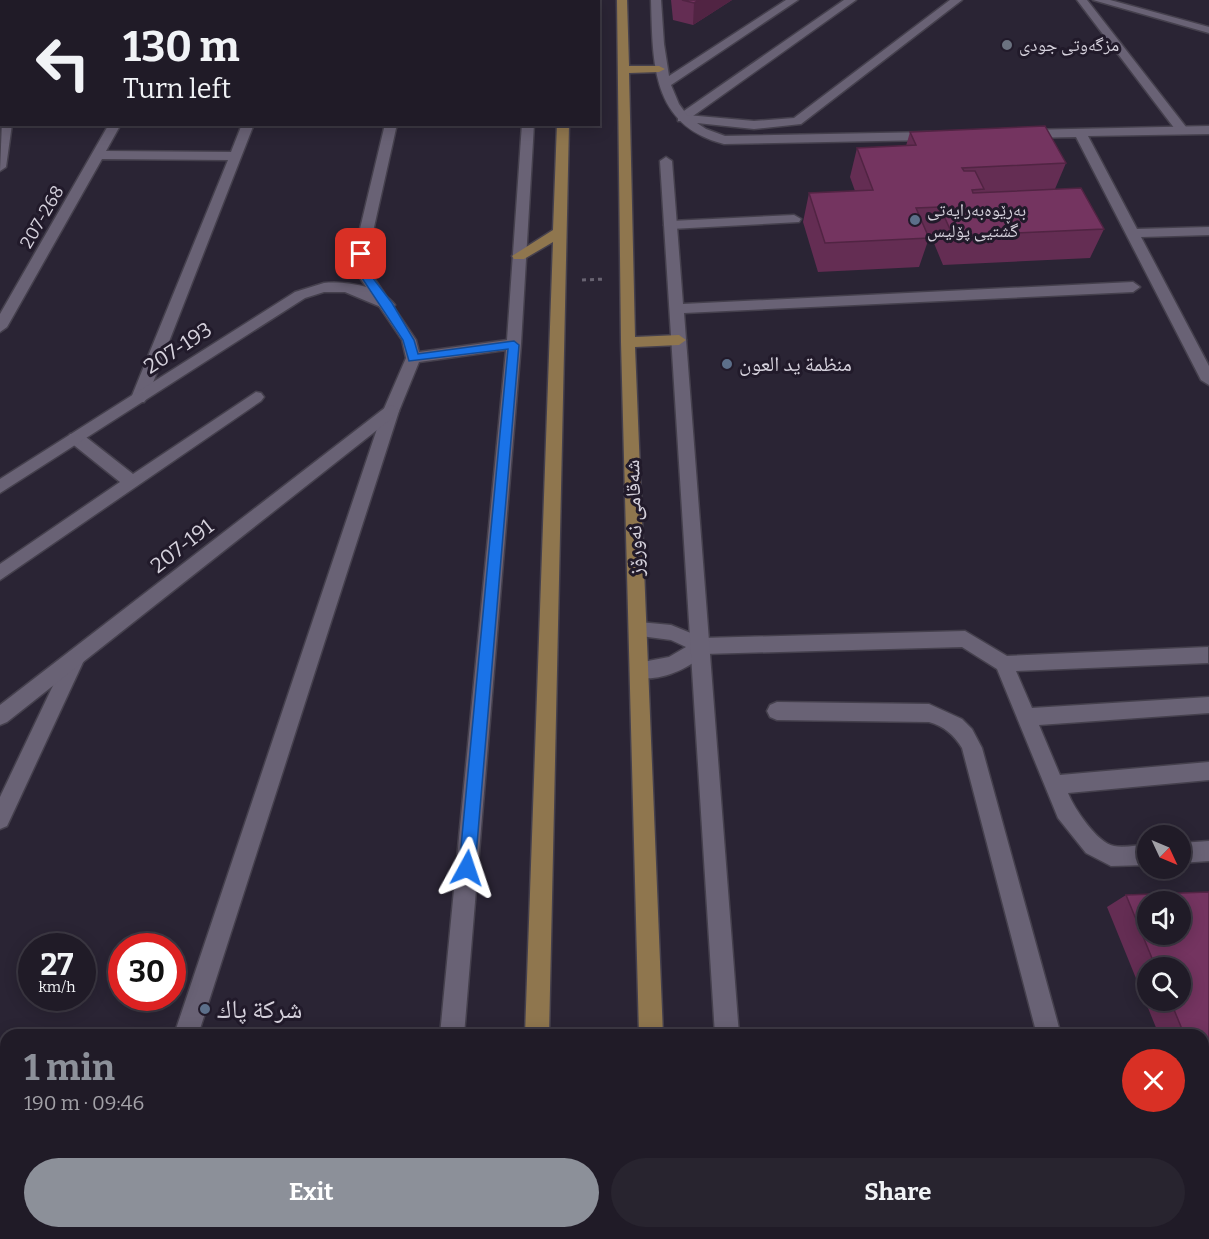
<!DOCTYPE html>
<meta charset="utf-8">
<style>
body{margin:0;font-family:Bitter,"Noto Naskh Arabic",serif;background:#28242f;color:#f1f3f6;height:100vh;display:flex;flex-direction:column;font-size:22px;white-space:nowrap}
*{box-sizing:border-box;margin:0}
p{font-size:20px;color:#a2a1a7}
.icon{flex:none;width:33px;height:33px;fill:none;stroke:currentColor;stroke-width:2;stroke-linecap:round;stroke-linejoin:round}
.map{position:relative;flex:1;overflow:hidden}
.panel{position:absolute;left:0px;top:1029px;width:1209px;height:210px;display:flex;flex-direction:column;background:#201b27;border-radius:18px 18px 0 0;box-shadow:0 3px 15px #0003,0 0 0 2px #3d3944}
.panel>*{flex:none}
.guide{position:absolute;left:0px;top:0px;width:600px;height:126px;box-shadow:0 3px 15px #0003,0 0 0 2px #3d3944;background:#201b27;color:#f1f3f6;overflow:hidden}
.needle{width:39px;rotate:134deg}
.tools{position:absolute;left:1137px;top:825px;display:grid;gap:12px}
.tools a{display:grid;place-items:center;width:54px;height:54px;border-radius:50%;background:#201b27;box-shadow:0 3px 15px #0003,0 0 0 2px #3d3944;font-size:30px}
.speed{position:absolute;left:18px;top:933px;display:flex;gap:12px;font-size:30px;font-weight:700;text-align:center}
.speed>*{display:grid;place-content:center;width:78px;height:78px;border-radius:50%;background:#201b27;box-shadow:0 3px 15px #0003,0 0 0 2px #3d3944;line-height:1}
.speed small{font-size:15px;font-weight:400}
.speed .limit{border:9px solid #d22;background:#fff;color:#111}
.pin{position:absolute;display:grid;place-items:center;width:51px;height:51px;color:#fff;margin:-26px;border-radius:12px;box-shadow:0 3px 9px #0006}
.me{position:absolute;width:66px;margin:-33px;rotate:5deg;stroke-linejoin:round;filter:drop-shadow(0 0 4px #0008)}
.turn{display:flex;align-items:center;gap:21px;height:126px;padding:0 24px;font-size:27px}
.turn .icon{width:78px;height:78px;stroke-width:2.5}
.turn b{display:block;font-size:42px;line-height:51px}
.round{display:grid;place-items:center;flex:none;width:63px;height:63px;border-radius:32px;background:#28242f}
.head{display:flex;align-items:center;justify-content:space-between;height:102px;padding:0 24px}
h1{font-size:36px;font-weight:700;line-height:45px;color:#8c9099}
.button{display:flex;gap:12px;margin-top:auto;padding:12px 24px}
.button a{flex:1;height:69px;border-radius:36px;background:#8c9099;color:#fff;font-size:24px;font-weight:700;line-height:69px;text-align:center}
.button a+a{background:#28242f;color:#f1f3f6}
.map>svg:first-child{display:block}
</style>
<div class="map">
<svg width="1209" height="1239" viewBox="0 0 1209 1239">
<rect width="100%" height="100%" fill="#2a2434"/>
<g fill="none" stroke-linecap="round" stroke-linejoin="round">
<!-- service casing -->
<g stroke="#45404d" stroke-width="3">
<g id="service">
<path d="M844 0H856L686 121H678V115Z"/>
<path d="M1077 0H1087L1186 127V133H1178Z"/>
<path d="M1093 0H1110L1209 27V33Z"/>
<path d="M2 122V124H12L6 167 0 171Z"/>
<path d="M794 215 801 219 799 222 671 229 664 225 671 221Z"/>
<path d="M256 392 261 393 264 397 261 401 0 580V564L120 482 70 442 68 438 70 434H82L133 474Z"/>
<path d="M639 622 671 625 703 638 965 631 1007 656 1208 647V663L1016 671 1032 708 1209 697V713L1039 725 1060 775 1209 762V780L1068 793C1074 808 1097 843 1114 846 1124 848 1137 845 1148 845V865L1111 866 1086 853 1058 818 997 669 962 647 704 654C688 670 655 684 632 676L630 670 632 664 669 657 686 647 671 640 633 635 630 630 633 625Z"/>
<path d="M777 702 929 704 962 719 972 729 982 748 1061 1035H1037L962 748C954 735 944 726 929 722L777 720 770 717 767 711 770 705Z"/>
<path d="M1209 841V861L1180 863V843Z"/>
<path d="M1089 1233H1115L1117 1239H1091Z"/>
</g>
</g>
<!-- minor casing -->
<g stroke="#45404d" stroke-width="3">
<g id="minor">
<path d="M111 0H125L110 2Z"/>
<path d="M180 0H190L179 2Z"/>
<path d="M292 0H302L291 2Z"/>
<path d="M417 0H427L416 2Z"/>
<rect x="531" y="0" width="10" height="2"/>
<path d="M651 0H661L664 44 669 76 786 0H798L671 85 679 104 687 115 754 121 794 118 950 0H962L801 124 754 129 697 123 706 129 725 136 931 132 937 136 931 140 724 144C651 125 653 64 651 0Z"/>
<rect x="0" y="29" width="2" height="6"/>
<rect x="0" y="93" width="2" height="6"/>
<path d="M109 124H121L106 151 231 152 242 124H254L147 398 144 402H134L131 398 228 160 102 159 7 327 0 332V314Z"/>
<path d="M385 124H397L368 254 374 278 416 340 419 352 507 340 522 124H534L521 344 464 1035H440L506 350 419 362 399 411 198 1035H174L383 411 406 358 402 340 360 278 354 254Z"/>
<path d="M1209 126V134L1088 136 1137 229 1209 227V235L1141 237 1209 366V385L1201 380 1076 137 1025 138 1019 134 1025 130Z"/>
<path d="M666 157 672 161 683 304 1133 282 1140 287 1133 292 684 313 739 1035H715L660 161Z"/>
<path d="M76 650 83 652 85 658 7 826 0 829V797L69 652Z"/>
<path d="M108 1233H134L132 1239H106Z"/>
<rect x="421" y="1233" width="26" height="6"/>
<rect x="728" y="1233" width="26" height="6"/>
</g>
</g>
<!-- tertiary casing -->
<g stroke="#45404d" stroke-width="3">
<g id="tertiary">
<path d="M324 283C346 281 381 286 395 305L388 310 345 292H324L305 298 0 493V479L295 292Z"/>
<path d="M391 405 396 407 399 411 396 415 7 722 0 725V705L386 407Z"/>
</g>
</g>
<!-- primary casing -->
<g stroke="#45404d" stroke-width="3">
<g id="primary">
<rect x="561" y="0" width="10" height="2"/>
<path d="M617 0H627L629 66H659L665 69 659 72 629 73 635 337 679 335 686 340 679 345 635 347 663 1035H639L621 342Z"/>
<path d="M557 124H569L549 1035H525L553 242 524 259H514L512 256 553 230Z"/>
<rect x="517" y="1233" width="26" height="6"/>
<rect x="645" y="1233" width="26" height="6"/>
</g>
</g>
<!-- path -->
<path stroke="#686371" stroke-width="3" stroke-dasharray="4 4" stroke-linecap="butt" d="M582 280 605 279"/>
<!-- service -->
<use href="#service" fill="#696275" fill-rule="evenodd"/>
<!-- minor -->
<use href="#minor" fill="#696275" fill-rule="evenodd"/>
<!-- tertiary -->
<use href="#tertiary" fill="#696275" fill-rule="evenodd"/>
<!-- primary -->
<use href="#primary" fill="#8f764e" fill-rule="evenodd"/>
</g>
<!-- wall -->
<g fill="#642d53" fill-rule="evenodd">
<path d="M671 0H732L693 25 673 20Z"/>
<path d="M910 132 1066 163 1055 189 1104 229 1090 258 943 265 931 236H928L929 238 919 267 818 272 803 222 809 193 855 191 850 177 857 148 906 146Z"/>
<path d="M1209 892V1167L1203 1165V1035H1159L1107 907 1126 895ZM1148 968H1180V1000H1148Z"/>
</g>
<!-- shaded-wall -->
<g fill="#512443">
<path d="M699 0H732L693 25 694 3Z"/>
<path d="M294 1233H311L310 1239H293Z"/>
</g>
<!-- building -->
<g fill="#743460" stroke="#512443" stroke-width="1.5" fill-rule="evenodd">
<path d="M682 0H699L694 3Z"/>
<path d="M1045 126 1066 163 962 168 964 171H975L984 189 972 190 973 193 1081 188 1104 229 953 236 940 207 916 208 929 238 825 243 809 193 873 190 857 148 916 145 910 132Z"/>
<path d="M1209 892V1142H1207L1203 1129V1035H1183L1184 1034 1170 1000H1180V968H1156L1126 895ZM1148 902H1180V934H1148Z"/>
<path d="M165 1233H294L293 1239H164Z"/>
</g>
<!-- route -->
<path fill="#1a73e8" stroke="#114b97" stroke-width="1.5" d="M361 251 366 254 372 277 392 303 414 340 418 354 514 341 519 345 475 868 473 874 467 876 461 874 459 868 508 349 409 361 403 340 362 278 356 254Z"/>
<!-- markers -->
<circle fill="#6b7280" stroke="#211a2a" stroke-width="2" cx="1007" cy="45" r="6"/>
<g fill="#5c6f8a" stroke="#211a2a" stroke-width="2">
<circle cx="915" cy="220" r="6"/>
<circle cx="727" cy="364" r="6"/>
<circle cx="205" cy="1009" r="6"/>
</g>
<g text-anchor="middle" stroke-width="6" stroke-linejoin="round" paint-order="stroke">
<!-- far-poi labels -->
<g font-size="18" fill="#d5d1dc" stroke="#211a2a" text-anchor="start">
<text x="1019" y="51">مزگەوتی جودی</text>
<text x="927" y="216">بەڕێوەبەرایەتی<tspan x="927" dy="21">گشتیی پۆلیس</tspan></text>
</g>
<!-- far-street labels -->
<g font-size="18" fill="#d5d1dc" stroke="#211a2a">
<text transform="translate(42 217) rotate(-60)" y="6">207-268</text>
</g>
<!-- street labels -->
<g font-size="21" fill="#d5d1dc" stroke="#211a2a">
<text transform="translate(178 348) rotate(-33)" y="7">207-193</text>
<text transform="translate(634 518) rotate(-92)" y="7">شەقامی نەورۆز</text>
<text transform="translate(182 546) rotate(-38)" y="7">207-191</text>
</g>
<!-- poi labels -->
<g font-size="21" fill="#d5d1dc" stroke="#211a2a" text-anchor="start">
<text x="739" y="371">منظمة يد العون</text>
</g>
<!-- near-poi labels -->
<g font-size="26" fill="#d5d1dc" stroke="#211a2a" text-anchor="start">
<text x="217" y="1018">شركة پاك</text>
</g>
</g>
</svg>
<div class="tools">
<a><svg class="needle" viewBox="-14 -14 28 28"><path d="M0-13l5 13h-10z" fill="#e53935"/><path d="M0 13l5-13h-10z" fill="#a2a1a7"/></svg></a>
<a><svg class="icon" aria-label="sound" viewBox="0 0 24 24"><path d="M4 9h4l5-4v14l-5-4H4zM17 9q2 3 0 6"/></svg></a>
<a><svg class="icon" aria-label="search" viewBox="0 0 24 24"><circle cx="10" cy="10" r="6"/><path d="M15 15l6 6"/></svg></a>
</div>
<div class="speed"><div>27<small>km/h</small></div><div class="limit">30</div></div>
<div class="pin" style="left:361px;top:254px;background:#d93025"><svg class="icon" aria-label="arrive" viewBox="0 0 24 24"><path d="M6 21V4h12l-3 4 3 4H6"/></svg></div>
<svg class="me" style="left:467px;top:868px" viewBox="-20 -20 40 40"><path d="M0-17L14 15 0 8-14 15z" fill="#1a73e8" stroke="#fff" stroke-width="4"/></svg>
<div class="guide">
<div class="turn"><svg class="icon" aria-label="left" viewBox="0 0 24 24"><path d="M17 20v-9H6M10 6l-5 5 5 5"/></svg><div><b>130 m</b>Turn left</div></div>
</div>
<section class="panel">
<div class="head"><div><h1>1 min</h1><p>190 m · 09:46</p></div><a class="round" style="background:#d93025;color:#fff"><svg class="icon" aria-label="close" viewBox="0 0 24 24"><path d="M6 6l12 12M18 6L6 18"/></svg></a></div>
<div class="button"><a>Exit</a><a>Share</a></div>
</section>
</div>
